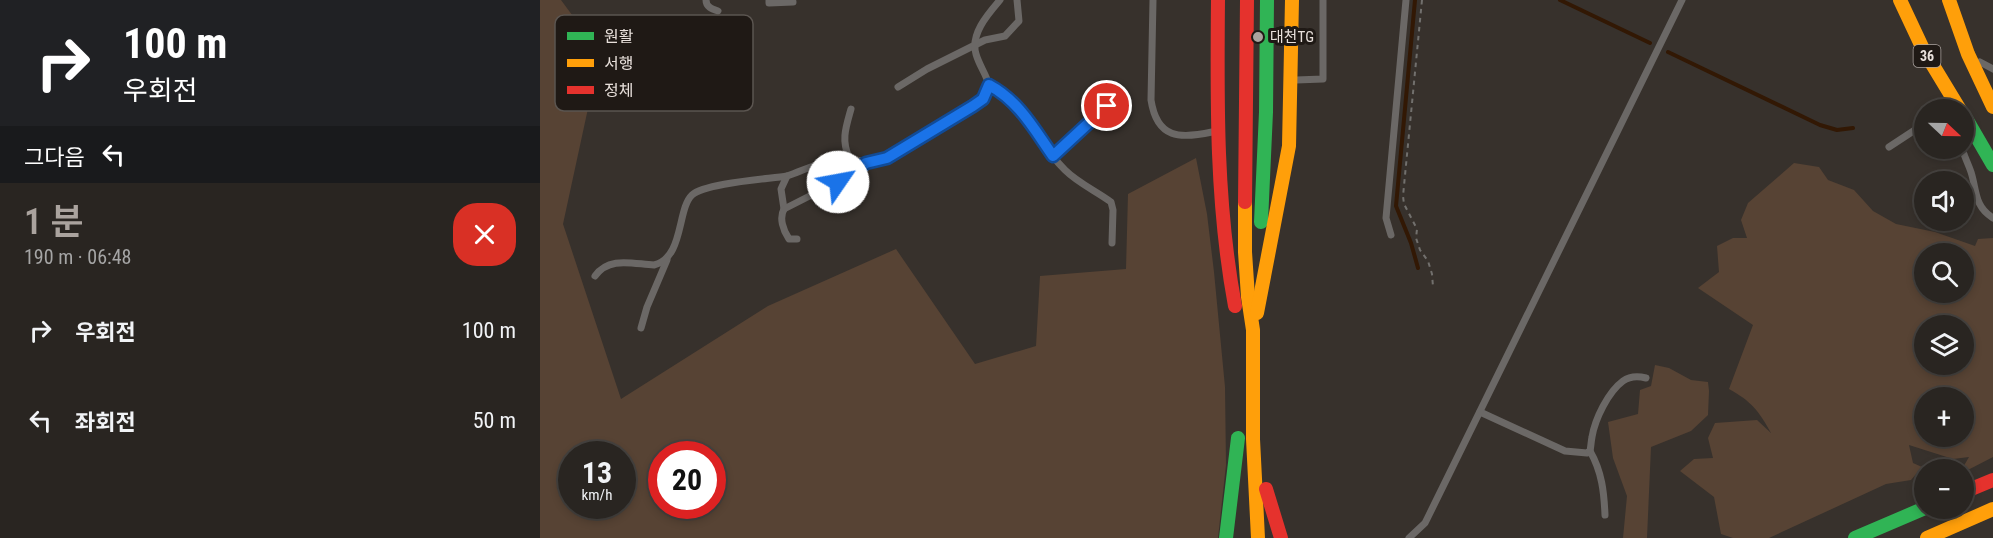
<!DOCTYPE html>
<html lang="ko">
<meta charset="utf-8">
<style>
body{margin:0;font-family:"Roboto Condensed","Noto Sans KR",sans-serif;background:#35312e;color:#f1f3f6;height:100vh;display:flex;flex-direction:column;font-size:22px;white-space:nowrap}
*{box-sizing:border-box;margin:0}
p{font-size:20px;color:#a5a5a5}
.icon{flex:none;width:33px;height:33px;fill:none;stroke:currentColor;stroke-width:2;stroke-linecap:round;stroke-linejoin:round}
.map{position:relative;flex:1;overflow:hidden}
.details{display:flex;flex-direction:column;background:#292521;width:540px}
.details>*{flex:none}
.banner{background:#202124;color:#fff;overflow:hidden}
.needle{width:39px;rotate:112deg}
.buttons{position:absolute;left:1374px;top:99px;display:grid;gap:12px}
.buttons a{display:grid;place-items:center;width:60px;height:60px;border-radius:50%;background:#292521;box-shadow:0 3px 9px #0003,0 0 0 2px #45423f;font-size:30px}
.speed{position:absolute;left:18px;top:441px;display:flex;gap:12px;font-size:30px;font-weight:700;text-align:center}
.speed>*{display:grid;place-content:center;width:78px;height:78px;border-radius:50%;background:#292521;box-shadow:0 3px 9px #0003,0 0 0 2px #45423f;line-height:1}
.speed small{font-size:15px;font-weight:400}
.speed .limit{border:9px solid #d22;background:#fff;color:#111}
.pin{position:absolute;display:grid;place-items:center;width:51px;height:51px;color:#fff;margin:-26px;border:3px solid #fff;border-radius:50%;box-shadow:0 2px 6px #0007}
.me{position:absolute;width:66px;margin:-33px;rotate:57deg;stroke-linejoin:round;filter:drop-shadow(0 0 4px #0008)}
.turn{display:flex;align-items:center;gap:21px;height:126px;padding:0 24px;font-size:27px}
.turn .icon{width:78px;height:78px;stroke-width:2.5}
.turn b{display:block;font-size:42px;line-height:51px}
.then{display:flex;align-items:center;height:57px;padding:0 24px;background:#0003;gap:12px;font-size:22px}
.round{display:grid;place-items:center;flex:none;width:63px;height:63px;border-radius:24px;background:#35312e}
.overview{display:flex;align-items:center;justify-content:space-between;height:102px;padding:0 24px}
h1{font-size:36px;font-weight:600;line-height:45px;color:#aaa39e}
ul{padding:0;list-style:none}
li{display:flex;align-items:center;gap:18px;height:90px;padding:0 24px}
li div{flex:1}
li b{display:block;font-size:22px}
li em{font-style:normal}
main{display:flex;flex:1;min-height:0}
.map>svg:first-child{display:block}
</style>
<main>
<section class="details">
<div class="banner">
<div class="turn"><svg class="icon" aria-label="right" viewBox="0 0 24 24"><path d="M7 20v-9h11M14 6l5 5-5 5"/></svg><div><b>100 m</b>우회전</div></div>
<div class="then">그다음<svg class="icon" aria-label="left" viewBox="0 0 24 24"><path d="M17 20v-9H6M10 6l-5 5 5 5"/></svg></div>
</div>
<div class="overview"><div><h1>1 분</h1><p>190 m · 06:48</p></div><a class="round" style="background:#d93025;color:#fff"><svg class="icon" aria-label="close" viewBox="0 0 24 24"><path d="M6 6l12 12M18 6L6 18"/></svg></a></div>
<ul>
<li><svg class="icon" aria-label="right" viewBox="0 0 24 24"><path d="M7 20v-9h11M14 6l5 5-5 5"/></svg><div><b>우회전</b></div><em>100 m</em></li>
<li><svg class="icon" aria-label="left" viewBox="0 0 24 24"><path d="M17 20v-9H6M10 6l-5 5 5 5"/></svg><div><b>좌회전</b></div><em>50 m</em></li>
</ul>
</section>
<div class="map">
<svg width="1453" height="538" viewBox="0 0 1453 538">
<rect width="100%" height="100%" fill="#37312c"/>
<!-- green -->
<g fill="#574334" fill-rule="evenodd">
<path d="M0 0H21L60 53 23 224 81 399 228 306 356 249 435 364 496 346 500 276 586 269 588 194 656 158 667 214 674 272 685 387 686 465 678 538H0ZM32 454H82V506H32ZM122 454H172V506H122Z"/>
<path d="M1254 163 1279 167 1288 180 1314 190 1333 211 1356 224 1395 232 1435 246 1438 239 1453 238V457L1424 472 1422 469 1429 457 1413 459 1369 445 1373 463 1382 467 1371 480 1346 484 1229 538H1193L1181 534 1174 497 1140 471 1154 459 1173 458 1168 438 1175 423 1217 420 1231 433C1219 411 1211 401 1189 389L1213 325 1158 288 1179 272 1177 246 1193 238H1207L1201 220 1208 203ZM1384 254H1424V292H1384ZM1384 326H1424V364H1384ZM1384 398H1424V436H1384Z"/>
<path d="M1115 365 1129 368 1151 380 1168 382 1169 391 1168 415 1151 431 1111 447 1107 538H1083L1087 496 1073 458 1068 422 1098 414 1100 390 1111 386Z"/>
</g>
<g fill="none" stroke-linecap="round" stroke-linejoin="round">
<!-- stream -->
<g stroke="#321804" stroke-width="4">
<path d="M875 0 856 206 871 243 878 268"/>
<path d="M1020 0 1110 43"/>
<path d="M1128 52 1280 125 1297 130 1313 128"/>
</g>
<!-- path -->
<path stroke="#72706d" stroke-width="2" stroke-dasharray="4.5 4.5" stroke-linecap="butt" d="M882 0 863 196 864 204 877 229 876 238 880 250 888 261 892 274 893 287"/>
<!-- lane -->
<g stroke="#6b6866" stroke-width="7">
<path d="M166 0C166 7 172 9 178 11"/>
<path d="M229 0V3L253 2"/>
<path d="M613 0 611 100C617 139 640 139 672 132"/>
<path d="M1440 62 1453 69"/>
<path d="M756 80 783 79V0"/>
<path d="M449 85C489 106 495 141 525 170 538 183 556 191 571 202L573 210 572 243"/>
<path d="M358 87 387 69 445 40 465 36 479 21 477 0"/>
<path d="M1349 147 1384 124"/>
<path d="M1424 154C1426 160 1429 166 1431 172 1437 191 1434 206 1453 218"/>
<path d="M513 156 567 107"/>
<path d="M309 157C301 140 306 127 311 109"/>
<path d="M244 209 241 189 247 176C273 167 300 151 326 163"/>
<path d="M851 235 846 218 866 0"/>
<path d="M257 239H249C243 230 239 218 244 209L311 175 326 163 347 158 443 99 449 85C446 74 439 65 436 54 430 34 448 14 460 0"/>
<path d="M55 276C69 256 93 264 114 265 144 258 137 209 152 195 165 183 228 179 247 176"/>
<path d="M101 328 107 307 127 260"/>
<path d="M940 412 1025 451 1047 453 1050 451C1051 446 1051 442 1052 437 1055 419 1068 392 1083 381 1090 376 1098 376 1106 378"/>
<path d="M1050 451C1062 472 1064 492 1065 515"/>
<path d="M869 538 885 523 888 517 1142 0"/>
</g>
<!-- fast -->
<g stroke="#30b455" stroke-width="14">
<path d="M1424 115 1453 165"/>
<path d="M721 222 726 112 727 0"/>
<path d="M686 538 698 438"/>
<path d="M1315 538 1385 508"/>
</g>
<!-- slow -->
<g stroke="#ff9f0a" stroke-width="14">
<path d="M1360 0 1383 49 1420 110"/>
<path d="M1409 0 1428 54 1453 107"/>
<path d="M705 202V252L708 297 713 330V439L718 538"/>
<path d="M717 313 749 146 752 0"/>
<path d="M1387 538 1453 509"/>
</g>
<!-- jam -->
<g stroke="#e5322d" stroke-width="14">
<path d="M678 0C677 103 676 204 695 306"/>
<path d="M705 202 707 0"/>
<path d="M726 489 741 538"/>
<path d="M1424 492 1453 480"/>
</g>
</g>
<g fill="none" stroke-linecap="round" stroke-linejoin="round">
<!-- route casing -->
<g stroke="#114b97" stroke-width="15">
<path id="route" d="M298 182 326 163 347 158 433 106 443 99 449 85C479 101 494 129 513 156L567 106"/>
</g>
<!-- route -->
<use href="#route" stroke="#1a73e8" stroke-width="10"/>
</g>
<!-- markers -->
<circle fill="#aaa39e" stroke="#1f1915" stroke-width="2" cx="718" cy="37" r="6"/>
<g text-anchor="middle" stroke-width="6" stroke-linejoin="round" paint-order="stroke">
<!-- shield labels -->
<rect fill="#1f1915" stroke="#aca4a0" stroke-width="1.5" x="1373.5" y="45" width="27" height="22" rx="4.5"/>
<g font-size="14" font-weight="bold" fill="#e8e0db">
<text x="1387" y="61">36</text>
</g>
<!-- poi labels -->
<g font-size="15" fill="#e8e0db" stroke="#1f1915" text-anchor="start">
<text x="730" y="42">대천TG</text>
</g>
</g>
<!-- legend -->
<rect x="15" y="15" width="198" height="96" rx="9" fill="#1f1915" stroke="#5b5550" stroke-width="1.5"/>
<rect x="27" y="32" width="27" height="8" fill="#30b455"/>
<rect x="27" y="59" width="27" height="8" fill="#ff9f0a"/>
<rect x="27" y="86" width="27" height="8" fill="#e5322d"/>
<g font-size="16" fill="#e8e0db">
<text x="64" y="42">원활</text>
<text x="64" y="69">서행</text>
<text x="64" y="96">정체</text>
</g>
</svg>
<div class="buttons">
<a><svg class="needle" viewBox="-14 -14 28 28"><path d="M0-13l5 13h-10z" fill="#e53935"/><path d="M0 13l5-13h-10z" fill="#a5a5a5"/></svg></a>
<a><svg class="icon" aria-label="sound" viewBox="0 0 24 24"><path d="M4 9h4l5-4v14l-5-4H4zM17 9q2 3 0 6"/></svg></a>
<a><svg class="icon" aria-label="search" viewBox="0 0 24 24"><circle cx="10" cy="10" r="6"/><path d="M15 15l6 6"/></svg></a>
<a><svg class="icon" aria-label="layers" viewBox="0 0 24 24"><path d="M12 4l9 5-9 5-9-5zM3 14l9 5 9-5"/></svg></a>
<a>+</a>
<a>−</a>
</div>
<div class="speed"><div>13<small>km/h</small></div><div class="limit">20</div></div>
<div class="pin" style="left:567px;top:106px;background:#d93025"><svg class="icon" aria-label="arrive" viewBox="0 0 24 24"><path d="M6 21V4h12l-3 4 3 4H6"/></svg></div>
<svg class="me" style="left:298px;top:182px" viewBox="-20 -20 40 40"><circle r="19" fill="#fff"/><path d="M0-13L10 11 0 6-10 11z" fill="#1a73e8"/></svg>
</div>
</main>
